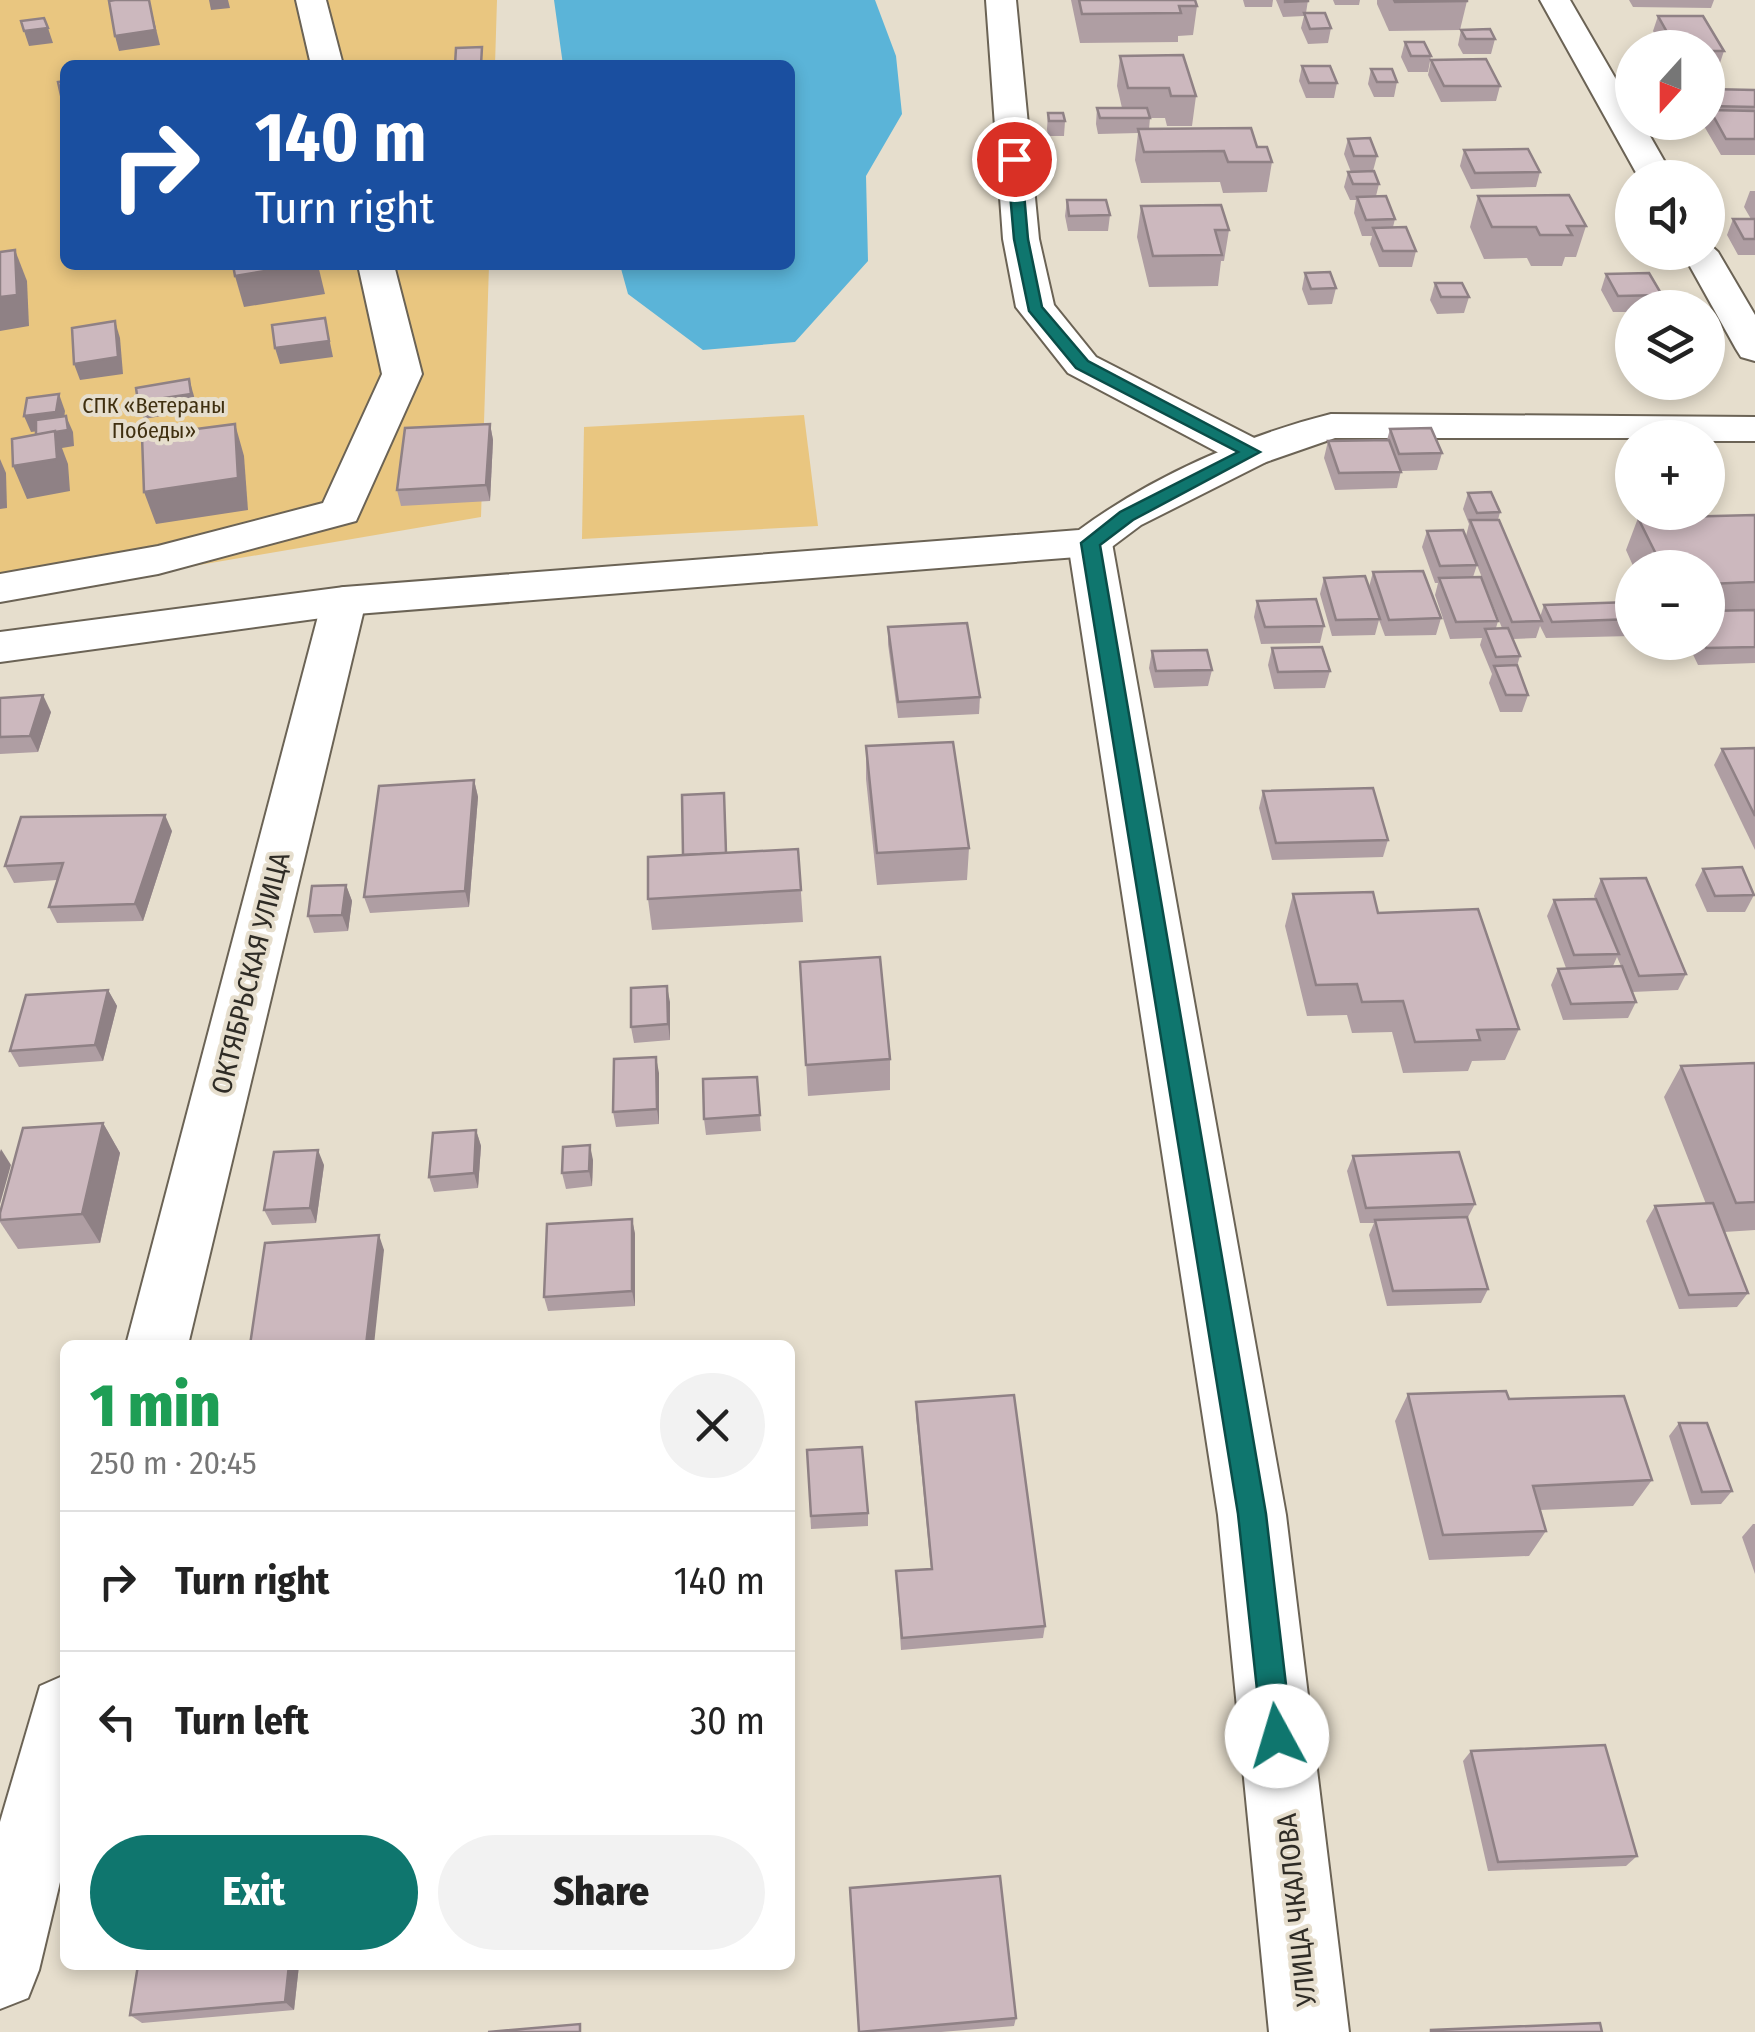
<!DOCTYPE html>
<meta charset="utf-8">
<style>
body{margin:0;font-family:"Fira Sans Condensed",sans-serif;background:#f2f2f2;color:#222;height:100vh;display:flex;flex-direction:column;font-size:38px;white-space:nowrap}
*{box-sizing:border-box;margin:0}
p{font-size:32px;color:#767676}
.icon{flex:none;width:55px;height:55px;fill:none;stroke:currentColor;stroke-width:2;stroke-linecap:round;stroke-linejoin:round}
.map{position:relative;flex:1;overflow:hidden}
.drawer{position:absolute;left:60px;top:1340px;width:735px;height:630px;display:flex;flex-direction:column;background:#fff;border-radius:15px;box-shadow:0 5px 15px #0003}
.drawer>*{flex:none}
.top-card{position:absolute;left:60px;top:60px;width:735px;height:210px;border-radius:15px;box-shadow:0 5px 15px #0003;background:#1a4fa0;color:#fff;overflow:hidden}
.needle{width:65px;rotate:201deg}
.tools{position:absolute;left:1615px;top:30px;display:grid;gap:20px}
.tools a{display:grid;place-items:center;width:110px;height:110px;border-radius:50%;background:#fff;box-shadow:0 5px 15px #0003;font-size:50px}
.pin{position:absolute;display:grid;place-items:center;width:85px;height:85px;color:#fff;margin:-42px;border:5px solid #fff;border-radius:50%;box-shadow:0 2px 10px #0007}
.me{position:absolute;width:110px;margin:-55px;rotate:354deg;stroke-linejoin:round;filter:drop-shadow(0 0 8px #0008)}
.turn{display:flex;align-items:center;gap:35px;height:210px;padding:0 30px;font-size:45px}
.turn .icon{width:130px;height:130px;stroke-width:2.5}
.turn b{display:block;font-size:70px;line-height:85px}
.round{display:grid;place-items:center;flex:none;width:105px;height:105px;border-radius:52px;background:#f2f2f2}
.head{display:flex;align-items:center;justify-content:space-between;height:170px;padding:0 30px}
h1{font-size:60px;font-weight:800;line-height:75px;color:#1e9e55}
.action{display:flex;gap:20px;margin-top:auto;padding:20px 30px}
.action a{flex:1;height:115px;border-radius:60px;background:#0f766e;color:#fff;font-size:40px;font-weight:800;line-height:115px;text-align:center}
.action a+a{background:#f2f2f2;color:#222}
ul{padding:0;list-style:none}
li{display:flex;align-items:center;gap:30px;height:140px;padding:0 30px;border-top:2px solid #e0e0e0}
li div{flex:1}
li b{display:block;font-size:38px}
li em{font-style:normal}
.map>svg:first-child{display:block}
</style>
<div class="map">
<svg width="1755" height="2032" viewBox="0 0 1755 2032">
<rect width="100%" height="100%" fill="#e6decd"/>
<!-- green -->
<g fill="#e9c680">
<path d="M0 0H497L495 65H65V265H489L481 517 0 599Z"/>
<path d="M804 415 818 526 582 539 584 427Z"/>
</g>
<!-- water -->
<path fill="#5bb4d8" d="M554 0H875L896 56 902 114 866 176 868 261 795 342 703 350 628 294 620 265H790V65H563Z"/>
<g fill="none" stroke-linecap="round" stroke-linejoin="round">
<!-- minor casing -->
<g stroke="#6b6355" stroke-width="4">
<g id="minor">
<path d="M296 0H326L343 65H311Z"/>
<path d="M986 0H1016L1039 239 1054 305 1096 357 1266 444 1272 453 1266 462 1251 465 1236 462 1068 373 1016 307 1003 239Z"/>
<path d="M1540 0H1570L1632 107V122H1642L1674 178H1639Z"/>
<path d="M1708 243 1718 252 1755 315V361L1741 357 1736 349 1682 252H1708Z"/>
<path d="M358 265H394L422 374 356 521 158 574 0 602V574L158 546 323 503 382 374Z"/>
<path d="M1090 530 1105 534 1112 543 1286 1515 1349 2032H1269L1218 1515 1068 543 1075 534Z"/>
<path d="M344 587 360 591 366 601 188 1345H126L322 601 328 591Z"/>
<path d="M65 1675V1861L39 1970 28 1998 0 2009V1822L40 1686Z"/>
</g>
</g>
<!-- tertiary casing -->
<g stroke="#6b6355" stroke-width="4">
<path id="tertiary" d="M1331 414 1755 417V441H1708V438H1335L1266 462 1141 525 1105 552 1090 556 344 615 0 662V632L344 587 1079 530C1151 477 1243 436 1331 414Z"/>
</g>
<!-- minor -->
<use href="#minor" fill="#fff" fill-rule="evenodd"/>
<!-- tertiary -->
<use href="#tertiary" fill="#fff" fill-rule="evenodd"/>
</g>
<!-- wall -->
<g fill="#af9ea3" fill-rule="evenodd">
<path d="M1071 0H1195L1197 6 1193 35 1178 36V42L1080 43Z"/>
<path d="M1243 0H1273L1272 7H1245Z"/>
<path d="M1276 0H1308L1306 13 1331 28 1328 43 1308 44 1301 28 1304 16 1283 17Z"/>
<path d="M1333 0H1360L1359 5H1335Z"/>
<path d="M1377 0H1467V1L1460 30 1389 31 1377 4Z"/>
<path d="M1629 0H1714L1711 8 1633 7Z"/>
<path d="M1658 16 1724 51 1719 66H1708V48H1663L1653 31Z"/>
<path d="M1461 30 1495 39 1491 54H1463L1458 45Z"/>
<path d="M1405 42 1431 56 1428 72H1408L1401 57Z"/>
<path d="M1120 56 1196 96 1192 126H1167L1165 118H1150L1149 129 1257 147 1272 162 1267 192 1223 193 1220 182 1141 183 1135 160 1138 133 1098 134 1096 124 1097 108H1122L1117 86Z"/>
<path d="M1431 60 1500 86 1496 101 1441 102 1428 75Z"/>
<path d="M1302 66 1337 83 1334 98H1306L1299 81Z"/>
<path d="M1371 69 1397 82 1394 97H1374L1368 84Z"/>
<path d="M1708 89 1755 90V155H1721L1704 126 1705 122H1708Z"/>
<path d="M1048 113 1065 121 1064 136H1048L1047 129Z"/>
<path d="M1348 139 1377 156 1373 171 1379 184 1376 196 1395 219 1393 227 1416 251 1412 267H1379L1370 244 1372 236H1362L1354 213 1356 200H1350L1344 187 1348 172H1351L1344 154Z"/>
<path d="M1464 150 1540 172 1536 187 1471 189 1460 166Z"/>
<path d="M1750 191H1755V255H1738L1727 235 1733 219H1751L1744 207Z"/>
<path d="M1478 196 1586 226 1576 257H1565L1562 266H1531L1527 258 1484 259 1470 227Z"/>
<path d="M1067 200 1110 215 1108 231H1068L1065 216Z"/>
<path d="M1141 206 1229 230 1224 261H1221L1218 286 1149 287 1137 237Z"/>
<path d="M1305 273 1336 288 1332 304 1308 305 1302 289Z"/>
<path d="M1606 274 1662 295 1657 308H1632V312H1613L1601 290Z"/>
<path d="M1435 283 1469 297 1464 313 1437 314 1430 300Z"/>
<path d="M490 424 493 440 490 501 401 506 397 490Z"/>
<path d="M1390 429 1442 453 1437 470 1401 471 1397 488 1335 490 1324 458 1328 441 1387 440Z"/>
<path d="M1468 493 1500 512 1498 520 1540 617 1544 605 1632 606V636L1546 638 1540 626 1536 638 1513 639 1520 656 1517 666 1528 695 1522 712H1500L1489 683 1492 674 1480 645 1482 638 1450 639 1435 595 1438 583H1435L1422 547 1427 531 1466 536 1469 524 1463 509ZM1477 565 1502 628H1496L1498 621 1473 577Z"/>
<path d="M1755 515V663L1698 665 1687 642H1708V568H1634L1626 550 1638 518Z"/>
<path d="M1373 572 1441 618 1436 635 1385 636 1379 620 1375 635 1332 636 1320 594 1324 578 1369 587Z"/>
<path d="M1257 601 1324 626 1320 643 1261 644 1254 617Z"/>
<path d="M888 627 980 697 979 714 898 718 888 644Z"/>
<path d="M1272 648 1330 671 1325 688 1274 689 1268 665Z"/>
<path d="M1152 651 1212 670 1208 686 1154 688 1149 668Z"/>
<path d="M0 698 51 712 38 752 0 754Z"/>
<path d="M866 746 969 848 967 880 877 885 866 779Z"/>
<path d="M1755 748V850L1714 765 1722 749Z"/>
<path d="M474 780 478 797 469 907 370 913 364 897Z"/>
<path d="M1263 791 1388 840 1383 857 1272 860 1259 808Z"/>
<path d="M725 810 727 853 798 849 803 922 652 930 648 899 683 855Z"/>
<path d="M172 831 143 921 57 923 49 907 57 880 14 883 5 866Z"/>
<path d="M1703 869 1754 895 1745 912H1707L1695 885Z"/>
<path d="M1601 879 1686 974 1678 990 1632 992 1636 1002 1628 1018 1563 1020 1551 985 1558 969 1566 968 1547 916 1554 900 1595 899 1594 896ZM1617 957 1621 966H1613Z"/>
<path d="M346 885 352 901 348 931 314 933 308 916Z"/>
<path d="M1293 894 1378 913 1519 1029 1505 1060 1472 1061 1468 1071 1403 1073 1392 1032 1352 1033 1347 1015 1307 1016 1285 926Z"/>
<path d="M800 962 890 1059V1090L808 1096Z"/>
<path d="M108 990 117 1006 103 1061 19 1067 10 1051Z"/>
<path d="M670 1002V1040L634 1043 631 1027Z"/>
<path d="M1755 1063V1230L1724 1232 1748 1293 1737 1307 1679 1309 1646 1221 1655 1206 1706 1204 1664 1097 1681 1066Z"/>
<path d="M659 1073V1124L616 1127 613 1112Z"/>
<path d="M757 1077 761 1131 706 1135 704 1119Z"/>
<path d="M103 1123 120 1153 100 1243 18 1249 0 1222V1213Z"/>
<path d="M476 1130 481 1146 478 1188 434 1192 429 1177Z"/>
<path d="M1353 1156 1475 1204 1467 1219 1488 1289 1481 1303 1387 1306 1369 1235 1374 1223H1360L1347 1171Z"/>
<path d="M593 1160 592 1186 566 1189 562 1173Z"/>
<path d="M324 1165 316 1223 272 1225 264 1210Z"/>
<path d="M632 1219 635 1234V1306L548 1311 544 1297Z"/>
<path d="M1408 1394 1509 1399 1652 1480 1633 1506 1540 1510 1546 1531 1529 1556 1429 1560 1395 1421Z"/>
<path d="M916 1402 1045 1626 1043 1638 901 1650 896 1571 931 1569 916 1416Z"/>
<path d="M1679 1423 1732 1491 1721 1504 1691 1505 1669 1436Z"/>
<path d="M807 1450 868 1513V1526L811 1529Z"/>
<path d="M1753 1524H1755V1574L1742 1537Z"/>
<path d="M1471 1751 1637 1856 1626 1866 1488 1871 1463 1761Z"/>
<path d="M299 1965 294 2010 142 2023 130 2015Z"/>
<path d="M1016 2018 1014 2026 941 2032H859Z"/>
</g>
<!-- shaded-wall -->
<g fill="#8f8185">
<path d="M149 0 160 45 119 51 115 36Z"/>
<path d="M209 0H228L230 8 211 10Z"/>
<path d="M48 28 53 43 29 46 24 31Z"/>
<path d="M15 250 27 281 29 326 0 331V297Z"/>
<path d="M302 265H318L325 294 244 307 235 276Z"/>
<path d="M325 318 333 357 280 364 275 348Z"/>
<path d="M115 321 120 338 123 374 80 380 74 364Z"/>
<path d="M189 379 194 396 196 410 144 419 138 402Z"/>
<path d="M59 394 65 411 63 428 31 432 24 416Z"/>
<path d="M66 416 73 432 74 446 62 448 68 464 70 491 27 499 13 466Z"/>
<path d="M235 424 244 456 248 510 156 524 144 492Z"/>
<path d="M490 424 493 440 490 501 486 485Z"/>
<path d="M0 459 6 473 7 508 0 509Z"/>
<path d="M43 695 51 712 38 752 30 736Z"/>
<path d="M474 780 478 797 469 907 465 891Z"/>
<path d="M165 815 172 831 143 921 135 904Z"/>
<path d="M346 885 352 901 348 931 342 915Z"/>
<path d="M667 986 670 1002V1040L668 1024Z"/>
<path d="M108 990 117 1006 103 1061 95 1045Z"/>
<path d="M656 1057 659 1073V1124L657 1109Z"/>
<path d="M103 1123 120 1153 100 1243 82 1214Z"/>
<path d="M476 1130 481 1146 478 1188 474 1173Z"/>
<path d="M590 1145 593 1160 592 1186 589 1171Z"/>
<path d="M1 1149 11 1165 0 1204V1152Z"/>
<path d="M318 1150 324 1165 316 1223 310 1208Z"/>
<path d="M632 1219 635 1234V1306L632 1291Z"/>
<path d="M379 1235 384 1250 374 1345H366Z"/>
<path d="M289 1965H299L294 2010 285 2002Z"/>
</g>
<!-- building -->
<g fill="#ccb8be" stroke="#8f8185" stroke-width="2.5">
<path d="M115 0H149L155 30 115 36 109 1Z"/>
<path d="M1079 0H1195L1197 6H1179L1181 13 1082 14Z"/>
<path d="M1285 0H1308V1L1285 2Z"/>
<path d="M1394 0H1467V1L1395 2Z"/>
<path d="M1304 13H1325L1331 28 1310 29Z"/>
<path d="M1658 16H1703L1724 51H1708V48H1676Z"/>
<path d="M44 18 48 28 24 31 21 21Z"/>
<path d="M1490 29 1495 39H1466L1461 30Z"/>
<path d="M1405 42H1424L1431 56H1411Z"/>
<path d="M482 47 481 65H455L456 48Z"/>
<path d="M1183 55 1196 96H1171L1169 88H1128L1120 56Z"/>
<path d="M1486 59 1500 86H1444L1431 60Z"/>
<path d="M1302 66H1330L1337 83H1309Z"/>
<path d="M1371 69H1392L1397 82H1377Z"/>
<path d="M65 81V104H63L58 82Z"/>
<path d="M1708 89 1755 90V107L1708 106Z"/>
<path d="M1097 108H1147L1150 118H1100Z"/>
<path d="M1710 110 1755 111V139H1726Z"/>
<path d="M1048 113H1063L1065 121H1049Z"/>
<path d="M1251 128 1257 147H1267L1272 162H1228L1224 151 1144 152 1138 129Z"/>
<path d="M1370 138 1377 156H1354L1348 139Z"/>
<path d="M1528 149 1540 172 1475 173 1464 150Z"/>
<path d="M1374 171 1379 184H1353L1348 172Z"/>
<path d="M1569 195 1586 226H1567L1572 235H1540L1536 227H1492L1478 196Z"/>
<path d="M1386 196 1395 219 1366 220 1357 197Z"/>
<path d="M1067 200H1106L1110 215 1069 216Z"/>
<path d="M1221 205 1229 230H1215L1222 255 1153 256 1141 206Z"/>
<path d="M1733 219H1755V239H1744Z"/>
<path d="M1406 227 1416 251H1383L1373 228Z"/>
<path d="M15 250 17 295 0 297V252Z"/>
<path d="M233 265H302L235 276Z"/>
<path d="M1330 272 1336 288 1311 289 1305 273Z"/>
<path d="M1649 273 1662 295 1618 296 1606 274Z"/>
<path d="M1435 283H1462L1469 297H1441Z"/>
<path d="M325 318 329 341 275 348 272 325Z"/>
<path d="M115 321 118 357 74 364 72 328Z"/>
<path d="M189 379 191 394 138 402 136 388Z"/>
<path d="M59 394 56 412 24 416 27 398Z"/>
<path d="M66 416 68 430 36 435V420Z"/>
<path d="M235 424 238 478 144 492 142 436Z"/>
<path d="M490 424 486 485 397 490 405 428Z"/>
<path d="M1431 428 1442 453 1399 454 1390 429Z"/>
<path d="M55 431 57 459 13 466 12 439Z"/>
<path d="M1389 440 1401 472 1339 473 1328 441Z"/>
<path d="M1491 492 1500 512 1477 513 1468 493Z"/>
<path d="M1755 515V582L1708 584V568H1663L1638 518Z"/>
<path d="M1470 520H1499L1542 621 1512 622Z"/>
<path d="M1463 530 1477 565 1440 566 1427 531Z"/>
<path d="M1423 571 1441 618 1389 620 1373 572Z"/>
<path d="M1365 576 1380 619 1336 620 1324 578Z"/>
<path d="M1481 577 1498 621 1456 622 1439 578Z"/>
<path d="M1316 599 1324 626 1265 627 1257 601Z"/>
<path d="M1630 602 1632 606V619L1552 622 1544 605Z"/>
<path d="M1755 610V647L1706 648 1703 642H1708V611Z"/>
<path d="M967 623 980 697 898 702 888 627Z"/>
<path d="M1508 628 1520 656 1496 657 1485 629Z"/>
<path d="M1322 647 1330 671 1278 672 1272 648Z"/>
<path d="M1207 650 1212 670 1156 671 1152 651Z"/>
<path d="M1517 665 1528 695H1506L1494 666Z"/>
<path d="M43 695 30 736 0 737V698Z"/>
<path d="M953 742 969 848 877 853 866 746Z"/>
<path d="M1755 748V816L1722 749Z"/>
<path d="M474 780 465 891 364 897 379 786Z"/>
<path d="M1373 788 1388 840 1276 843 1263 791Z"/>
<path d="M724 793 726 853 683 855 682 795Z"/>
<path d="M165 815 135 904 49 907 63 863 5 866 21 817Z"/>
<path d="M798 849 801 890 648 899V857Z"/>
<path d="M1742 867 1754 895 1715 896 1703 869Z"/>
<path d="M1646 878 1686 974 1639 976 1601 879Z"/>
<path d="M346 885 342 915 308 916 312 886Z"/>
<path d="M1373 892 1378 913 1478 909 1519 1029 1477 1030 1480 1040 1415 1042 1403 1001 1362 1002 1357 984 1316 985 1293 894Z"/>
<path d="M1596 899 1619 954 1574 955 1554 900Z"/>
<path d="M880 957 890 1059 806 1065 800 962Z"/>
<path d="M1622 966 1636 1002 1571 1004 1558 969Z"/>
<path d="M667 986 668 1024 631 1027V988Z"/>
<path d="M108 990 95 1045 10 1051 26 995Z"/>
<path d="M656 1057 657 1109 613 1112 614 1059Z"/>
<path d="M1755 1063V1202L1736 1203 1681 1066Z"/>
<path d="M757 1077 760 1115 704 1119 703 1079Z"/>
<path d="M103 1123 82 1214 0 1220V1213L23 1128Z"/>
<path d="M476 1130 474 1173 429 1177 433 1133Z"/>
<path d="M590 1145 589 1171 562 1173 563 1147Z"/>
<path d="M318 1150 310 1208 264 1210 274 1152Z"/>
<path d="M1459 1152 1475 1204 1366 1208 1353 1156Z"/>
<path d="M1713 1203 1748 1293 1689 1295 1655 1206Z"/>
<path d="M1467 1217 1488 1289 1393 1291 1375 1220Z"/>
<path d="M632 1219V1291L544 1297 547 1224Z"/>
<path d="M379 1235 366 1345H250L265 1243Z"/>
<path d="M1506 1391 1509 1399 1624 1396 1652 1480 1533 1486 1546 1531 1443 1535 1408 1394Z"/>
<path d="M1014 1395 1045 1626 902 1638 896 1571 932 1569 916 1402Z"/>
<path d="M1679 1423H1707L1732 1491 1702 1492Z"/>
<path d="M862 1447 868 1513 811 1516 807 1450Z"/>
<path d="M1605 1745 1637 1856 1498 1862 1471 1751Z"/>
<path d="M1000 1876 1016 2018 859 2032 850 1888Z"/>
<path d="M138 1965H289L285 2002 130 2015Z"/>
<path d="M1600 2023 1602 2032H1431V2030Z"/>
<path d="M580 2024V2032H488Z"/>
</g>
<!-- route -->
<path fill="#0f766e" stroke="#0a4d48" stroke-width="2.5" d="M1014 155 1021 159 1028 239 1042 307 1088 361 1260 452 1133 520 1100 545 1266 1514 1292 1736 1287 1747 1277 1751 1266 1747 1262 1736 1238 1514 1081 543 1120 512 1238 452 1076 368 1029 311 1014 239 1007 159Z"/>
<g text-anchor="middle" stroke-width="8" stroke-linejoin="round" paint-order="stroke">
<!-- far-park labels -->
<g font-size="22" fill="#403010" stroke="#e6decd">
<text x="154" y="413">СПК «Ветераны<tspan x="154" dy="25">Победы»</tspan></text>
</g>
<!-- street labels -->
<g font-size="28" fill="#2f2c26" stroke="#e6decd">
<text transform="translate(250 973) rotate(-76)" y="10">ОКТЯБРЬСКАЯ УЛИЦА</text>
<text transform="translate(1296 1910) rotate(-96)" y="10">УЛИЦА ЧКАЛОВА</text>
</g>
</g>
</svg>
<div class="tools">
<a><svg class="needle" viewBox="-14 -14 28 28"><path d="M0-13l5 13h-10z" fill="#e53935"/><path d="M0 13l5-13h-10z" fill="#767676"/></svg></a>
<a><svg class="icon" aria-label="sound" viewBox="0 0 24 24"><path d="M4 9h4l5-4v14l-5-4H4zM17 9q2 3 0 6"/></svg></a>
<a><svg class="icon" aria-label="layers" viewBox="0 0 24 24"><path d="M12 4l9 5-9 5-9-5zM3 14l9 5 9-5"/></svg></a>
<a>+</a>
<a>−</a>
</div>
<div class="pin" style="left:1014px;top:159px;background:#d93025"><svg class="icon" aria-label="arrive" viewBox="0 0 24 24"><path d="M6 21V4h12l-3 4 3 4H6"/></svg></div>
<svg class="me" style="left:1277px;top:1736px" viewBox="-20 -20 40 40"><circle r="19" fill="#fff"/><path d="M0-13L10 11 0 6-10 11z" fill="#0f766e"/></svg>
<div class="top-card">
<div class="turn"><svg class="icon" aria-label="right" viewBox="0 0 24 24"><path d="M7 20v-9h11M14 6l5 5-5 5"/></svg><div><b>140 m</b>Turn right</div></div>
</div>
<section class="drawer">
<div class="head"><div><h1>1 min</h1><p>250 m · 20:45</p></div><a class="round"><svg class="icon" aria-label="close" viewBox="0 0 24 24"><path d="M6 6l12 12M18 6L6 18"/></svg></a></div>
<ul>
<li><svg class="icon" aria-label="right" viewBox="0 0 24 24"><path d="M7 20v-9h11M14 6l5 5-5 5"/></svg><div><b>Turn right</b></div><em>140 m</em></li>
<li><svg class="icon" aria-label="left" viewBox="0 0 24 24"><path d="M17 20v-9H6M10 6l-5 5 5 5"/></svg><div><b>Turn left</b></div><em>30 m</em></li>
</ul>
<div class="action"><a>Exit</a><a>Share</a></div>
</section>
</div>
